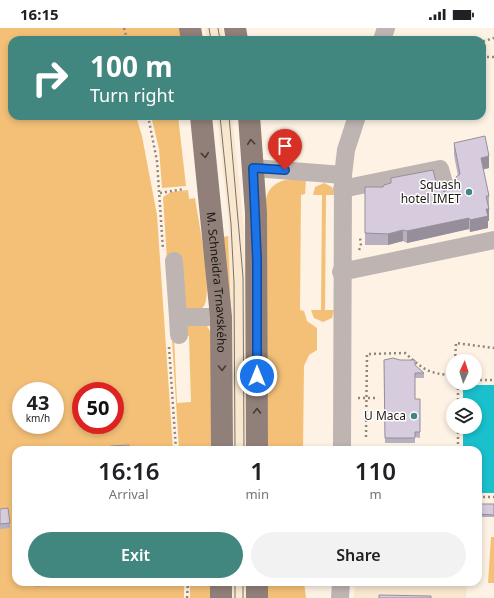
<!DOCTYPE html>
<meta charset="utf-8">
<style>
body{margin:0;font-family:"Noto Sans",sans-serif;background:#f2f2f2;color:#202124;height:100vh;display:flex;flex-direction:column;font-size:15px;white-space:nowrap}
*{box-sizing:border-box;margin:0}
p{font-size:13px;color:#757577}
.icon{flex:none;width:22px;height:22px;fill:none;stroke:currentColor;stroke-width:2;stroke-linecap:round;stroke-linejoin:round}
.map{position:relative;flex:1;overflow:hidden}
.drawer{position:absolute;left:12px;top:418px;width:470px;height:140px;display:flex;flex-direction:column;background:#fff;border-radius:12px;box-shadow:0 2px 6px #0003}
.drawer>*{flex:none}
.banner{position:absolute;left:8px;top:8px;width:478px;height:84px;border-radius:12px;box-shadow:0 2px 6px #0003;background:#41877f;color:#fff;overflow:hidden}
.needle{width:26px;rotate:4deg}
.buttons{position:absolute;left:446px;top:326px;display:grid;gap:8px}
.buttons a{display:grid;place-items:center;width:36px;height:36px;border-radius:50%;background:#fff;box-shadow:0 2px 6px #0003;font-size:20px}
.speed{position:absolute;left:12px;top:354px;display:flex;gap:8px;font-size:20px;font-weight:700;text-align:center}
.speed>*{display:grid;place-content:center;width:52px;height:52px;border-radius:50%;background:#fff;box-shadow:0 2px 6px #0003;line-height:1}
.speed small{font-size:10px;font-weight:400}
.speed .limit{border:6px solid #d22;background:#fff;color:#111}
.pin{position:absolute;display:grid;place-items:center;width:34px;height:34px;color:#fff;margin:-41px -17px;border-radius:50% 50% 50% 0;rotate:-45deg;box-shadow:0 0 4px #0007}
.pin .icon{rotate:45deg}
.me{position:absolute;width:44px;margin:-22px;rotate:0deg;stroke-linejoin:round;filter:drop-shadow(0 0 3px #0008)}
.turn{display:flex;align-items:center;gap:14px;height:84px;padding:0 16px;font-size:18px}
.turn .icon{width:52px;height:52px;stroke-width:2.5}
.turn b{display:block;font-size:28px;line-height:34px}
.eta{display:flex;justify-content:space-evenly;align-items:center;height:68px;text-align:center}
.eta b{font-size:24px;font-weight:600;line-height:28px}
.button{display:flex;gap:8px;margin-top:auto;padding:8px 16px}
.button a{flex:1;height:46px;border-radius:24px;background:#41877f;color:#fff;font-size:16px;font-weight:600;line-height:46px;text-align:center}
.button a+a{background:#f2f2f2;color:#202124}
.status{display:flex;justify-content:space-between;align-items:center;height:28px;padding:0 20px;background:#fff;direction:ltr}
.status svg{height:11px;fill:currentColor}
.map>svg:first-child{display:block}
</style>
<div class="status"><b>16:15</b><svg viewBox="0 0 49 12"><path d="M0 12V9h3v3zM5 12V6h3v6zM10 12V3h3v9zM15 12V0h3v12zM26 1h20v11H26zM47 4h2v5h-2z"/></svg></div>
<div class="map">
<svg width="494" height="570" viewBox="0 0 494 570">
<rect width="100%" height="100%" fill="#fdf2e4"/>
<!-- built -->
<g fill="#f9e7cf">
<path d="M205 0H222L224 12H207Z"/>
<path d="M217 88H232L244 200 249 422H230L232 312 228 208H230Z"/>
<rect x="229" y="554" width="19" height="16"/>
<path d="M355 554H467L466 570H354Z"/>
</g>
<!-- green -->
<g fill="#f4c078" fill-rule="evenodd">
<path d="M0 0H181L182 12H130L129 8 114 10 115 12H12V88H136L142 108 157 187 173 422H16V554H184V570H0ZM21 363H55V397H21ZM81 363H115V397H81Z"/>
<path d="M151 88H178L186 158 162 160 159 121Z"/>
<path d="M292 151H306L305 166 301 167 300 282 304 283 307 293 317 300V322L309 327 304 338 303 422H267L266 172C268 158 279 152 292 151Z"/>
<path d="M324 155 332 159 335 167H326L325 282H334L332 290 323 294 314 290 311 282H321L322 167H313L315 159Z"/>
<path d="M188 162 189 171 195 170C198 190 213 263 204 278L174 308 177 375 191 374 189 308 182 307 187 298 201 296 207 298 211 305 212 422H179L163 169 171 164Z"/>
<path d="M228 208 232 312 222 209Z"/>
<path d="M491 509H494V555H488Z"/>
<rect x="190" y="554" width="22" height="16"/>
<path d="M266 554H304L306 570H266Z"/>
</g>
<!-- water -->
<path fill="#1ac0cc" d="M463 357H494V465H478V422H463V399H475V377H463Z"/>
<g fill="none" stroke-linecap="round" stroke-linejoin="round">
<!-- path -->
<g stroke="#8f877d" stroke-width="2.5" stroke-dasharray="2 3" stroke-linecap="butt">
<path d="M124 0 127 12"/>
<path d="M482 29H494"/>
<path d="M484 29V13L494 10"/>
<path d="M148 88 157 133 163 222"/>
<path d="M160 165 184 161"/>
<path d="M359 222 361 218 360 209"/>
<path d="M169 319 176 422"/>
<path d="M455 333 456 315 494 320"/>
<path d="M475 352H494"/>
<path d="M458 355V377"/>
<path d="M358 370H376"/>
<path d="M458 399V422"/>
<path d="M366 409 367 326 405 325C423 341 428 346 453 347"/>
<path d="M478 469H494"/>
<path d="M187 570 188 554"/>
</g>
<!-- minor -->
<g stroke="#beb4b1" stroke-width="18">
<path d="M382 12 386 0"/>
<path d="M253 140 343 147"/>
<path d="M342 161 440 141 446 162"/>
<path d="M174 233 178 289"/>
<path d="M341 244 494 212"/>
<path d="M179 307 178 289H221"/>
<path d="M342 422 343 147 346 122 357 88"/>
<path d="M340 570 341 554"/>
</g>
<!-- major -->
<g stroke="#917f79" stroke-width="22">
<path d="M190 0 192 12"/>
<path d="M235 0 237 12"/>
<path id="s1" d="M201 88 221 289 222 422"/>
<path d="M249 88 256 185 257 422"/>
<path d="M221 570V554"/>
<path d="M257 570V554"/>
</g>
<!-- tram -->
<g stroke="#7a7369" stroke-width="1">
<path d="M209 0 211 12"/>
<path d="M218 0 220 12"/>
<path d="M220 88 231 196 234 255 235 422"/>
<path d="M229 88 243 249 244 422"/>
<path d="M235 570V554"/>
<path d="M243 570V554"/>
</g>
</g>
<!-- wall -->
<g fill="#b8afbf">
<path d="M454 115 489 140 483 141 489 168V193H488V200L470 204 469 201 407 215 403 213 388 217H365V159H383L436 154 444 164 454 157 458 148 454 127Z"/>
<path d="M384 332 415 337 424 345V350H415V371H420V410L415 409V415H385Z"/>
<rect x="478" y="476" width="16" height="13"/>
<path d="M0 481 10 495V500L0 501Z"/>
<path d="M35 554H46V558L35 559Z"/>
</g>
<!-- shaded-wall -->
<g fill="#968f9b">
<path d="M489 128V140L481 142V130Z"/>
<path d="M486 181H489V193H488V200L470 204V192Z"/>
<path d="M469 190V201L407 215V203Z"/>
<path d="M403 202V213L388 217V206Z"/>
</g>
<!-- building -->
<g fill="#d6ccde" stroke="#968f9b">
<path d="M485 108 489 128 481 130 489 168H486L489 181H486L488 188 470 192 469 190 407 203 403 202 388 206 365 205V159H383L384 157 391 155V150L433 142 436 154 444 164 454 157 456 149 460 146 454 115Z"/>
<path d="M393 330 400 332H415V337L424 345H415V371H420V404H415V410H385L384 332Z"/>
<path d="M129 417 130 422H110V418Z"/>
<path d="M478 476H494V487L478 486Z"/>
<path d="M8 480 10 495 0 496V481Z"/>
<path d="M35 554H46V556L35 557Z"/>
<path d="M379 567 431 568V570H379Z"/>
</g>
<!-- one-way arrows -->
<defs><path id="oneway-chevron" d="M-2-3.5L2.5 0L-2 3.5" fill="none" stroke-width="1.6" stroke-linecap="round" stroke-linejoin="round"/></defs>
<g stroke="#463d37">
<use href="#oneway-chevron" transform="translate(251 114) rotate(-95)"/>
<use href="#oneway-chevron" transform="translate(205 127) rotate(84)"/>
<use href="#oneway-chevron" transform="translate(222 340) rotate(90)"/>
<use href="#oneway-chevron" transform="translate(257 383) rotate(-90)"/>
</g>
<g fill="none" stroke-linecap="round" stroke-linejoin="round">
<!-- route casing -->
<g stroke="#114b97" stroke-width="10">
<path id="route" d="M257 348V232L253 140 285 142"/>
</g>
<!-- route -->
<use href="#route" stroke="#1a73e8" stroke-width="7"/>
</g>
<!-- markers -->
<g fill="#41877f" stroke="#fff" stroke-width="1.5">
<circle cx="469" cy="164" r="4"/>
<circle cx="414" cy="388" r="4"/>
</g>
<g text-anchor="middle" stroke-width="3" stroke-linejoin="round" paint-order="stroke">
<!-- poi labels -->
<g font-size="12" fill="#1e1913" stroke="#fff" text-anchor="end">
<text x="461" y="161">Squash<tspan x="461" dy="14">hotel IMET</tspan></text>
<text x="406" y="392">U Maca</text>
</g>
<!-- street labels -->
<g font-size="12" fill="#1e1913" stroke="#fff">
<text dy="4" stroke="none"><textPath href="#s1" startOffset="167">M. Schneidra Trnavského</textPath></text>
</g>
</g>
</svg>
<div class="buttons">
<a><svg class="needle" viewBox="-14 -14 28 28"><path d="M0-13l5 13h-10z" fill="#e53935"/><path d="M0 13l5-13h-10z" fill="#757577"/></svg></a>
<a><svg class="icon" aria-label="layers" viewBox="0 0 24 24"><path d="M12 4l9 5-9 5-9-5zM3 14l9 5 9-5"/></svg></a>
</div>
<div class="speed"><div>43<small>km/h</small></div><div class="limit">50</div></div>
<div class="pin" style="left:285px;top:142px;background:#d93025"><svg class="icon" aria-label="arrive" viewBox="0 0 24 24"><path d="M6 21V4h12l-3 4 3 4H6"/></svg></div>
<svg class="me" style="left:257px;top:348px" viewBox="-20 -20 40 40"><circle r="17" fill="#1a73e8" stroke="#fff" stroke-width="3"/><path d="M0-11L8 9 0 5-8 9z" fill="#fff"/></svg>
<div class="banner">
<div class="turn"><svg class="icon" aria-label="right" viewBox="0 0 24 24"><path d="M7 20v-9h11M14 6l5 5-5 5"/></svg><div><b>100 m</b>Turn right</div></div>
</div>
<section class="drawer">
<div class="eta">
<div><b>16:16</b><p>Arrival</p></div>
<div><b>1</b><p>min</p></div>
<div><b>110</b><p>m</p></div>
</div>
<div class="button"><a>Exit</a><a>Share</a></div>
</section>
</div>
